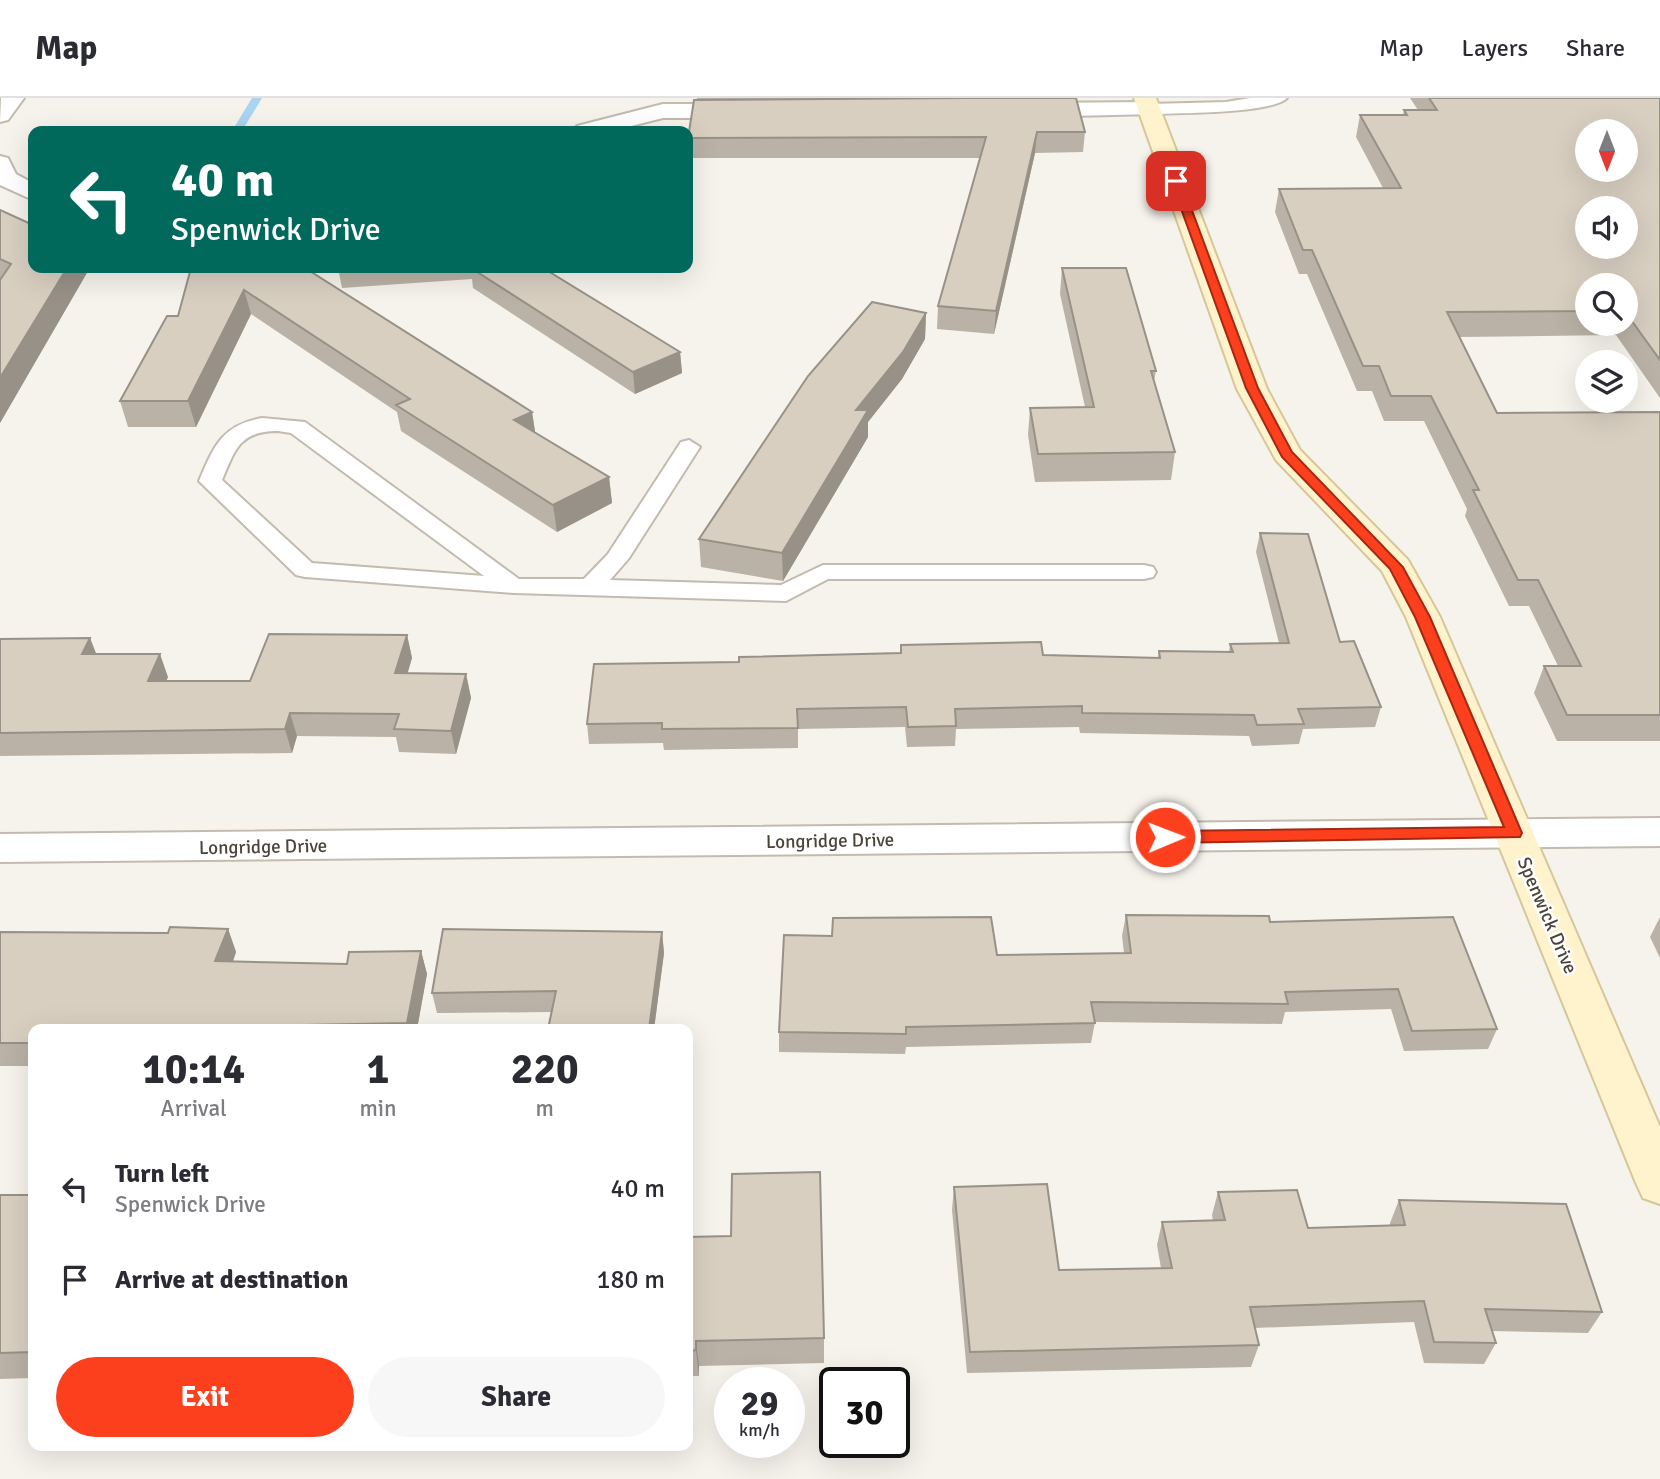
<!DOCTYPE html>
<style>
body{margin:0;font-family:Signika,sans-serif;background:#f7f7f7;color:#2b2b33;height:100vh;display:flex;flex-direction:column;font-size:26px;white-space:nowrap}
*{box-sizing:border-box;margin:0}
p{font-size:23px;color:#7c7c81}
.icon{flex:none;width:38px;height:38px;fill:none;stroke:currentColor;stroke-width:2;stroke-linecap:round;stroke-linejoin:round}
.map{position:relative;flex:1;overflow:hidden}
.drawer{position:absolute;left:28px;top:926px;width:665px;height:427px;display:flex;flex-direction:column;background:#fff;border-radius:14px;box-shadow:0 7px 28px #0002}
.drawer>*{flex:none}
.banner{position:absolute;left:28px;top:28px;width:665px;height:147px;border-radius:14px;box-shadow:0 7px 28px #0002;background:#00695c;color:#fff;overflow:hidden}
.needle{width:46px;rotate:180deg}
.controls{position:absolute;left:1575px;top:21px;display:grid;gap:14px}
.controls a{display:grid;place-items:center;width:63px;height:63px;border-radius:50%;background:#fff;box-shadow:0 7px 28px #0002;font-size:35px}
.speed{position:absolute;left:714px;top:1269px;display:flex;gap:14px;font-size:35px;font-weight:700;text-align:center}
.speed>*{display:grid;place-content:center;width:91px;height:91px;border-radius:50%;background:#fff;box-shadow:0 7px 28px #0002;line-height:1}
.speed small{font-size:18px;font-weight:400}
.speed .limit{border:4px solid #111;border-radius:10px;background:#fff;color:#111}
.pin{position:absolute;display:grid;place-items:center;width:60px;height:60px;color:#fff;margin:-30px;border-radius:14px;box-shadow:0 4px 10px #0006}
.me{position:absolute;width:77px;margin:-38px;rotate:89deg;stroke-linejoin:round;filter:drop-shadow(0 0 5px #0008)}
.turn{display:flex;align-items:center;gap:24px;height:147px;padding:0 28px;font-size:32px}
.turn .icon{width:91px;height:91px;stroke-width:2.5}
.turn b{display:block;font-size:49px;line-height:60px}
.eta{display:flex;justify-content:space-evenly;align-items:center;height:119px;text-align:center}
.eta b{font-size:42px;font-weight:800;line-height:49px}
.primary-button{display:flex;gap:14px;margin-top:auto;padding:14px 28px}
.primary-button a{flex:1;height:80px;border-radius:42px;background:#fc3f1d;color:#fff;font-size:28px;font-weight:800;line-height:80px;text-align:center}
.primary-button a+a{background:#f7f7f7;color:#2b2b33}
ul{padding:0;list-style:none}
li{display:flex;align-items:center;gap:21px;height:91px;padding:0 28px}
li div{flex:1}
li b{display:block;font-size:26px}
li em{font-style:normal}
header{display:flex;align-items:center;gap:42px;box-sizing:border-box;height:98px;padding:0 35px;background:#fff;border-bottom:2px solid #e1e1e2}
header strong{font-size:33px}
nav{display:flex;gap:38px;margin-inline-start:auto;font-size:24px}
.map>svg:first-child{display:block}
</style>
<header>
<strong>Map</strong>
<nav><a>Map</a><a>Layers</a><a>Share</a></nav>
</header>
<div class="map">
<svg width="1660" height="1381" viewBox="0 0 1660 1381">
<rect width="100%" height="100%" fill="#f6f3ec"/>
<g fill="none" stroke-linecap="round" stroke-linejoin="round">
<!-- stream -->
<path fill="#a9d4f2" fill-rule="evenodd" d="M252 0H262L242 33H232Z"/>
<!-- lane casing -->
<g stroke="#c2bbae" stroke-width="4">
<g id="lane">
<path d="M1250 0H1287C1271 16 1175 15 1149 16L1141 11 1149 6 1226 4Z"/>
<path d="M262 320 305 324 519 481H584L608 456 681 344 689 342 700 349 629 460 610 482 781 487 823 467H1144L1153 469 1156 474 1153 479 1144 481H828L786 503 513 495 305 479 296 477 199 383C214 348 222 327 262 320ZM278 333 291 335 484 478 312 465 222 382C235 351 240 333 278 333Z"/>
</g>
</g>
<!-- street casing -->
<g stroke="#c2bbae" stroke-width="4">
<g id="street">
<path d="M1 0H24L8 22 0 24Z"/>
<path d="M1149 4 1160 11 1157 16 1026 19 1015 12 1026 5Z"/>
<path d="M663 6H745L756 13 745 20H663L611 33H574L577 28Z"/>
<path d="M0 58 8 60 16 76 33 85V102L0 87Z"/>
<path d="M1660 720V748L0 764V736Z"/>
</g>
</g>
<!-- secondary casing -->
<g stroke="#d6c79b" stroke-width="4">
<path id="secondary" d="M1134 0H1156L1267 291 1300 352 1408 462 1440 519 1660 1029V1106L1643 1100 1636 1085 1406 519 1382 473 1276 362 1237 291Z"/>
</g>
<!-- lane -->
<use href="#lane" fill="#fff" fill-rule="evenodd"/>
<!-- street -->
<use href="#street" fill="#fff" fill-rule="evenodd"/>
<!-- secondary -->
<use href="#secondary" fill="#fff3cd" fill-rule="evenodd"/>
</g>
<!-- wall -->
<g fill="#bab2a6" fill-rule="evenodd">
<path d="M697 0H1076L1085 34 1083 54 1035 55 994 236 937 231 938 208 980 60H690L688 40Z"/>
<path d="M1410 0H1660V300L1616 237 1459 239 1497 315 1660 314V643H1557L1534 595 1544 568H1558L1529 508H1509L1465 418 1467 411 1424 323H1384L1372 293H1357L1307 176H1299L1275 114 1279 91 1383 90 1356 39 1360 17H1403L1404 12H1418ZM1587 187H1626V226H1587Z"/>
<path d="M0 112 33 170H87L88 173 0 325Z"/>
<path d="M188 170H305L532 314 535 334 609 379 612 405 557 434 401 333 397 314 251 216 196 329H128L120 303 178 218 190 175Z"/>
<path d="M338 170H543L680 254 682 275 635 296 473 190 472 181 342 190Z"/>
<path d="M1062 170 1156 273 1154 283 1175 354 1171 382 1035 384 1028 337 1030 310 1085 309 1060 196Z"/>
<path d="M926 215 925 241 902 281 868 324V339L783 483 701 469 699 441Z"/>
<path d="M1260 435 1340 544 1381 609 1375 629 1303 631 1299 646 1252 648 1249 638 1080 635 1079 629 956 631 955 648 907 649 905 629 798 631V650L664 652 663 645 589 646 587 626 739 564 900 555 901 547 1043 557 1158 560 1159 553 1229 554 1230 546 1279 545 1256 454Z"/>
<path d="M407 537 412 560 407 575 466 576 471 600 456 656 399 654 396 639 297 638 292 655 0 658V541L90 540 96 556 168 579 166 583H250Z"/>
<path d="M1126 817 1270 824 1497 931 1488 951 1404 953 1391 911 1285 914 1282 926 1095 924 1091 945 906 949 905 956 779 954V934L997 857 1124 855 1122 838Z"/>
<path d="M1660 819V860L1650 839Z"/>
<path d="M228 831 236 854 233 864 347 866 421 853 427 876 417 931H33V968H0V834L168 835Z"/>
<path d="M662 834 664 855 654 931H548L552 914 437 915 432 895Z"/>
<path d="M954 1089 1059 1172 1161 1170 1157 1147 1162 1124 1213 1123 1212 1117 1218 1094 1308 1130 1390 1127V1125L1399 1102 1602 1214 1588 1235 1492 1233 1496 1245 1484 1266 1424 1265 1414 1224 1255 1230 1259 1247 1251 1269 967 1275 952 1112Z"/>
<path d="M0 1097H33V1280L0 1281Z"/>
<path d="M688 1139 824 1240V1265L699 1268V1278H688Z"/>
</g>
<!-- shaded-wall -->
<g fill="#979187">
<path d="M1037 34 1035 55 994 236 996 213Z"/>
<path d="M67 170H87L88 173 0 325V280Z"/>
<path d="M244 192 251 216 196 329 188 303Z"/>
<path d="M926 215 925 241 902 281 868 324V339L783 483 782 455 856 312Z"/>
<path d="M680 254 682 275 635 296 633 274Z"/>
<path d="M532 314 536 340 514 322Z"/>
<path d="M609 379 612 405 557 434 553 407Z"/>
<path d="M407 537 412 560 401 598 395 575Z"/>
<path d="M90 540 99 563 82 556Z"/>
<path d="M160 556 168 579 156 606 148 583Z"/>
<path d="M466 576 471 600 456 656 451 633Z"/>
<path d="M290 615 297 638 292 655 285 631Z"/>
<path d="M228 831 236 854 224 887 215 863Z"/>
<path d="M662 834 664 855 654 931H649Z"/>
<path d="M421 853 427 876 417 931H408L407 925Z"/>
<path d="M696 1243 699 1268V1278L696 1252Z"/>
</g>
<!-- building -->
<g fill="#d8cfc1" stroke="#979187" stroke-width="2" fill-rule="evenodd">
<path d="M965 0H1076L1085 34H1037L996 213 938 208 986 39 688 40 694 2Z"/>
<path d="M1429 0H1660V262L1626 215V187H1587V213L1447 214 1497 315 1660 314V617H1567L1544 568H1581L1538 482H1518L1473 392H1479L1431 298H1391L1379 268H1363L1312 152H1303L1279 91 1401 90 1360 17H1407L1404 12H1437ZM1587 33H1626V72H1587ZM1587 110H1626V149H1587Z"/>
<path d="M0 112 33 127V170H67L0 280V182L11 166 0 161Z"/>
<path d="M191 170H305L532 314 514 322 609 379 553 407 396 307 410 301 244 192 188 303H120L167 218H178Z"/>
<path d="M471 170H543L680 254 633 274Z"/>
<path d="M1062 170H1126L1156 273H1151L1175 354 1038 356 1030 310 1094 309Z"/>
<path d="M872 204 926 215 903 254 856 312H868L782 455 699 441 808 278Z"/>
<path d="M1260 435 1308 436 1340 544 1354 543 1381 609 1298 611 1304 626 1257 627 1254 617 1082 615V608L955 611 956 628 908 629 906 609 797 611 798 630 662 631V625L587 626 594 566 739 564V559L901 555V547L1041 544 1043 557 1160 560 1159 553 1233 554 1230 546 1289 545Z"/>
<path d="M269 536 407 537 395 575 466 576 451 633 394 631 399 616 290 615 285 631 0 635V541L90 540 82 556H160L148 583H250Z"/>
<path d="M1126 817 1269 818 1270 824 1453 819 1497 931 1412 933 1398 891 1285 894 1288 906 1091 904 1095 925 906 929V936L779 934 784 837 832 838 833 820 991 819 997 857 1131 855Z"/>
<path d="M170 829 228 831 215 863 347 866 349 854 421 853 407 925 303 927 301 931H245L102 927 100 931H33V945H0V834L168 835Z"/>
<path d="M443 831 662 834 649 931H548L556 893 432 895Z"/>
<path d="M820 1074 824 1240 696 1243V1252L688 1253V1139L731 1138 732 1076Z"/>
<path d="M1047 1086 1059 1172 1172 1170 1162 1124 1225 1122 1218 1094 1297 1092 1308 1130 1405 1127 1399 1102 1566 1106 1602 1214 1485 1211 1496 1245 1434 1244 1424 1203 1250 1209 1259 1247 970 1254 954 1089Z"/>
<path d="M0 1097H33V1254L0 1255Z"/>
</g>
<!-- route -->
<path fill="#fc3f1d" stroke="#a42913" stroke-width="2" d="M1176 80 1181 83 1258 290 1292 354 1403 469 1430 519 1522 735 1520 739 1165 745 1157 739 1165 733 1504 729 1415 519 1390 471 1282 359 1246 290 1171 83Z"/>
<g text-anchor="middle" stroke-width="5" stroke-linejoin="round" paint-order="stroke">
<!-- street labels -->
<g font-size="19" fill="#4b4439" stroke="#fff">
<text transform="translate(830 742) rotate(-1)" y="7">Longridge Drive</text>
<text transform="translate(263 748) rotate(-1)" y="7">Longridge Drive</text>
<text transform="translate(1548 817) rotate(67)" y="7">Spenwick Drive</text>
</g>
</g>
</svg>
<div class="controls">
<a><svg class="needle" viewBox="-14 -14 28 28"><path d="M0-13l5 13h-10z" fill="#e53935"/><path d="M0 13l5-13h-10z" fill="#7c7c81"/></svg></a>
<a><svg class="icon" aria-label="sound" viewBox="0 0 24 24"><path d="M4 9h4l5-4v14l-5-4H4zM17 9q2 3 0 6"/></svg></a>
<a><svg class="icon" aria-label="search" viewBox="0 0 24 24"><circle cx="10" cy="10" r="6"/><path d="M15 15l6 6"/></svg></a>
<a><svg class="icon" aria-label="layers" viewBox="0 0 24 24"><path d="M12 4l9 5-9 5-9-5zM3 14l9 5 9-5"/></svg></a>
</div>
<div class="speed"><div>29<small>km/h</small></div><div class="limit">30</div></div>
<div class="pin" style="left:1176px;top:83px;background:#d93025"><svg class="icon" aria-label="arrive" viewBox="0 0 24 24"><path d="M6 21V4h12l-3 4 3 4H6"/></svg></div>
<svg class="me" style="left:1165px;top:739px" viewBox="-20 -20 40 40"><circle r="17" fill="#fc3f1d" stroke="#fff" stroke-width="3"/><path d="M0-11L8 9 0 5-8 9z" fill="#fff"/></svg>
<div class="banner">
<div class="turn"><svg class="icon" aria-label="left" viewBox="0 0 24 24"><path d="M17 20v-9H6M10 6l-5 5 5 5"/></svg><div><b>40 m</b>Spenwick Drive</div></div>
</div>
<section class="drawer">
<div class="eta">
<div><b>10:14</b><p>Arrival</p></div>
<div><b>1</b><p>min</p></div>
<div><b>220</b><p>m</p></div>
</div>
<ul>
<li><svg class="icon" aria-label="left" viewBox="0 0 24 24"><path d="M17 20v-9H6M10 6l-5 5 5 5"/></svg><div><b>Turn left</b><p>Spenwick Drive</p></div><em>40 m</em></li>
<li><svg class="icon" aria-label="arrive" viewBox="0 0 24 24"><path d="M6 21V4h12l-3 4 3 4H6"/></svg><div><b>Arrive at destination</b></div><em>180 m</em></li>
</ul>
<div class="primary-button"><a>Exit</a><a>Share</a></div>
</section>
</div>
